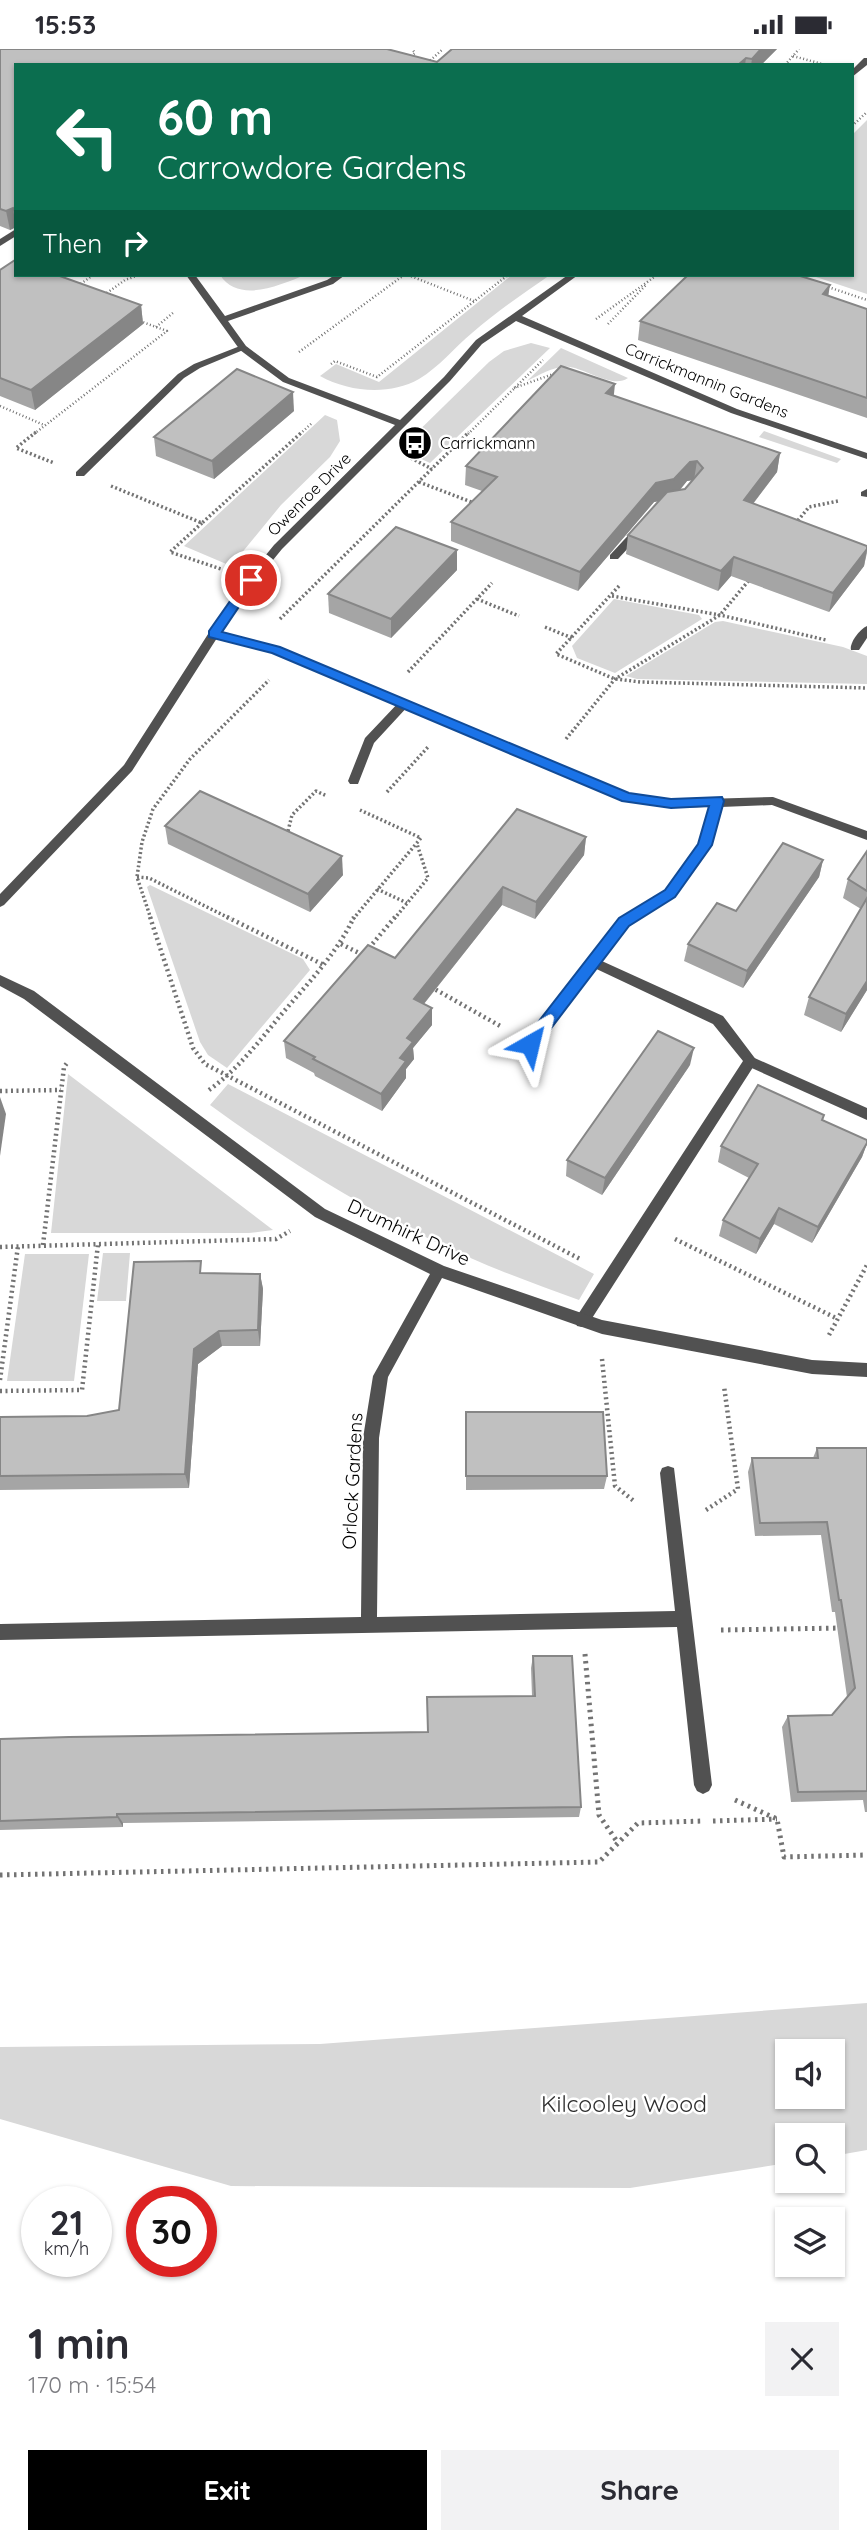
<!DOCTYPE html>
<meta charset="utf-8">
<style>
body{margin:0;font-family:Quicksand,sans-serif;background:#f2f2f3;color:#2b2b33;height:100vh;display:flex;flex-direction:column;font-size:26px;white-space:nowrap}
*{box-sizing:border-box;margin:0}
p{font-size:23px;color:#7c7c81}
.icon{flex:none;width:38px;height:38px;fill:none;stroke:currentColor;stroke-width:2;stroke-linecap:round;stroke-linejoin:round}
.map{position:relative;height:2250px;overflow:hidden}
.drawer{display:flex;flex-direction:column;background:#fff;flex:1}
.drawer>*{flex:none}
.banner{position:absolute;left:14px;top:14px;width:840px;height:214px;border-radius:0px;box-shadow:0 2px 5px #0004;background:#0b6e4f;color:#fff;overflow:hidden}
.controls{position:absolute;left:775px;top:1990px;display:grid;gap:14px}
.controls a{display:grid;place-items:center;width:70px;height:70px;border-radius:0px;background:#fff;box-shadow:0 2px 5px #0004;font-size:35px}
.speed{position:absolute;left:21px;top:2137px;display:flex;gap:14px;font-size:35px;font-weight:700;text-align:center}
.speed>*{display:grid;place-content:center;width:91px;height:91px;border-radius:50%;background:#fff;box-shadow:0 2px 5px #0004;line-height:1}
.speed small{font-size:18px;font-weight:400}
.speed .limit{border:10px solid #d22;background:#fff;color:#111}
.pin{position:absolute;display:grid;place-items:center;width:60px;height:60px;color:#fff;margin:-30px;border:4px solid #fff;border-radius:50%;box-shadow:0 2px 7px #0007}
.me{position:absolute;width:77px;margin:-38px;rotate:37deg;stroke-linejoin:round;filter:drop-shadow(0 0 5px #0008)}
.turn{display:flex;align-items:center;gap:24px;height:147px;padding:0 28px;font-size:32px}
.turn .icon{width:91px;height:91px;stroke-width:2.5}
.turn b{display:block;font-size:49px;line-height:60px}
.then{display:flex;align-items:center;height:66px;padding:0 28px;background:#0003;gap:14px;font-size:26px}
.round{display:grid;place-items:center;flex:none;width:74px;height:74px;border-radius:0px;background:#f2f2f3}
.summary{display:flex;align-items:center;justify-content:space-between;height:119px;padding:0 28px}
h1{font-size:42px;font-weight:700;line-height:52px}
.cta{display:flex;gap:14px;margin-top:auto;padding:14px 28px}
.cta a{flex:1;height:80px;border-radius:0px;background:#000;color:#fff;font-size:28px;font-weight:700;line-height:80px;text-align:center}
.cta a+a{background:#f2f2f3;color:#2b2b33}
.status{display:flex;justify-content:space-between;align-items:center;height:49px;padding:0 35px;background:#fff;direction:ltr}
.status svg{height:19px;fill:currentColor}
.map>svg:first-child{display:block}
</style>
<div class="status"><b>15:53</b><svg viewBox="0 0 49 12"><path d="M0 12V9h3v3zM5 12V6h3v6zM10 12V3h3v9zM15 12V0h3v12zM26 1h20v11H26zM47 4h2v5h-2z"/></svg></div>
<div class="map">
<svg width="867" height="2250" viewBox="0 0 867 2250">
<rect width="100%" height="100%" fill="#fff"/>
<!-- green -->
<g fill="#d8d8d8" fill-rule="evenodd">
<path d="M867 71V245L810 226H852V86Z"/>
<path d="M220 226H305C280 236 239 255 220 226Z"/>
<path d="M512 226H550C524 244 496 263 472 284 454 299 439 318 419 330 389 347 349 343 320 327L336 315 379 333Z"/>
<path d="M531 294 550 299 430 414 400 400 489 313 504 302Z"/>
<path d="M561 299 628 329C613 340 586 320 570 318 555 316 540 326 527 332Z"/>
<path d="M325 366 337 371 340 392 330 408 281 456 231 517 184 497Z"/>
<path d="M764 382 841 410 837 414 759 388Z"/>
<path d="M614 550 699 566 702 570 615 624 577 609 572 597Z"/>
<path d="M723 572 843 598 867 607V635L637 630 626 627 715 573Z"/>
<path d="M150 836 303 910 310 921 227 1019 208 1006 200 993 147 838Z"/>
<path d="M68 1025 273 1181 249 1184H51Z"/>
<path d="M228 1035 594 1225 579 1251C532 1234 485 1217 440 1195 358 1157 283 1109 210 1056Z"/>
<path d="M103 1204H130L126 1252H97Z"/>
<path d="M25 1205H89L74 1332H7Z"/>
<path d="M867 1954V2101L833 2107V2086H788L787 2114 630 2139 231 2137 0 2070V1998L320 1995ZM788 2002H833V2048H788Z"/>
</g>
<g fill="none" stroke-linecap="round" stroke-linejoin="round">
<!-- path-far3 -->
<g stroke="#737373" stroke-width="2.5" stroke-dasharray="1 2.5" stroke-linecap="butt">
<path d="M793 7 826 16"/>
<path d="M400 16 415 4 412 0"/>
<path d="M425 16 443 0"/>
<path d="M785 16 799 0"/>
<path d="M852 77 867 63"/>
<path d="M408 226 474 252"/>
<path d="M78 237 93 226"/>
<path d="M825 237 867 251"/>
<path d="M104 246 125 231 139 226"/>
<path d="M596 270 657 226"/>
<path d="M608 275 646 236"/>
<path d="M156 278 174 263"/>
<path d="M299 303 404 226"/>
<path d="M331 315 335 312 377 328 508 226"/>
<path d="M514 339 559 323"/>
<path d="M0 357 44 376"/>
<path d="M34 385 167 282 137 271"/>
<path d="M300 385 312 374"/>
<path d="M468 385 543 311"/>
</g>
<!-- path-far2 -->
<g stroke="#737373" stroke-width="3.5" stroke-dasharray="2 2.5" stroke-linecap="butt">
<path d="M36 383 16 399 54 414"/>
<path d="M411 409 432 420"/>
<path d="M419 433 474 454"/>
<path d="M111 437 202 474 302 383"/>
<path d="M202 474 170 503 221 520"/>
<path d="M795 475 809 458 838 452"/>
<path d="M619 537 556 605 615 630 641 633 867 639"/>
<path d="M612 547 720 566 826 591"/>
<path d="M477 550 519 567"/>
<path d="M280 570 469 383"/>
<path d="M545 578 572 589"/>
<path d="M408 623 492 534"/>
<path d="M566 690 615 630 720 566 750 530"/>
<path d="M387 743 428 698"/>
<path d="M288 782 292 766 316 742 327 747"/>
<path d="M137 828 149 829 231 870"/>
<path d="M377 840 407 854"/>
<path d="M151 870 137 828 142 793 153 760 190 710 269 631"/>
<path d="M353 870 421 789 360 761"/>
<path d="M394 870 428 829 417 795"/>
</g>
<!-- path-far1 -->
<g stroke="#737373" stroke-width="4.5" stroke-dasharray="2 3.5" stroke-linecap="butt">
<path d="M150 868 193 999 205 1015 582 1211"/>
<path d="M227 868 324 916"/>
<path d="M341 895 363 906"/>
<path d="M369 899 395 868"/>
<path d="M431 938 502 978"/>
<path d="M209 1041C237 1021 258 994 280 967 307 935 336 906 354 868"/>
<path d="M0 1042 61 1041"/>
<path d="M675 1190 838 1270"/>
<path d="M43 1196 64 1018 67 1014"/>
<path d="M0 1198 276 1190 290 1182"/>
<path d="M829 1286 867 1216"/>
<path d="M602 1310 615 1437 634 1452"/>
<path d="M0 1331 18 1197"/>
<path d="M0 1342 82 1341 98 1195"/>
<path d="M706 1461 738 1440 724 1337"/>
</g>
<!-- path -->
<g stroke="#737373" stroke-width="5" stroke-dasharray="2.5 4.5" stroke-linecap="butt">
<path d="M721 1581 842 1579"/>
<path d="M585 1605 599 1766 618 1794"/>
<path d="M735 1751 777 1770 784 1808 867 1806"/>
<path d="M713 1772 777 1770"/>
<path d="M0 1826 599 1813 638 1774 704 1772"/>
</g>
<!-- service -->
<g fill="#515151" fill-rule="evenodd">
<path d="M16 180V187L0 197V190Z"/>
<path d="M240 297 248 299 200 319 184 329 84 427H76V423L178 325 194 315Z"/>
<path d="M404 651 410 655 374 694 358 735H350L348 732 365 689 400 652Z"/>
</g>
<!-- pedestrian -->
<g fill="#515151" fill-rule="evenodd">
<path d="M639 478 644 481 643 483 618 510H610V506L635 479Z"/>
<path d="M867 577V589L859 601H851C849 594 860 580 867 577Z"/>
<path d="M593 908 723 967 757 1012 587 1277 582 1278 577 1277 575 1272 577 1267 743 1012 713 975 588 916 587 913Z"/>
</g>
<!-- minor -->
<g fill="#515151" fill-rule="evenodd">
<path d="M864 9H867V16L852 28V21Z"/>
<path d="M186 226H195L225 267 327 231 335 226H345L333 235 228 272 246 297 289 329 400 371 444 328 476 291 568 226H578L522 267 737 360 867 404V410L731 364 516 272 482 295 450 332 282 500 255 533 221 583 280 598 629 745 671 751 773 748 867 782V791L772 756 721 758 711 796 674 847 628 876 535 998H525L523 994 525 990 620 870 666 841 699 795 709 758 671 759 623 752 272 604 217 589 132 722 4 856 0 858V845L124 716 210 582 247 529 274 496 395 376 283 333 240 301Z"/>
<path d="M867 440V448L861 447V443Z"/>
<path d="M0 926 34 942 325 1160 444 1217 602 1271 812 1311 867 1314V1328L812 1325 602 1285 442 1229 388 1328 379 1389 377 1568 675 1562 660 1424 662 1419 668 1417 674 1419 712 1736 709 1742 703 1745 697 1742 694 1736 677 1578 0 1591V1575L361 1568 363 1389 373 1327 430 1225 315 1168 24 950 0 937Z"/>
<path d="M750 1007 867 1059V1071L745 1016 743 1012 745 1008Z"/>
</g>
</g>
<!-- wall -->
<g fill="#a5a5a5" fill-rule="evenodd">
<path d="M0 0 437 13 452 0H777L761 16H16V178L10 181 0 177Z"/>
<path d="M0 221 141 256 143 275 35 361 0 347Z"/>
<path d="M828 247 867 260V369L638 291 640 272Z"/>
<path d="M614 347 780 404 777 423 753 455 867 497V504L864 517 829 563 731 527 718 542 626 505 628 486 659 452 654 453 578 542 451 492V473L482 442 465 436 466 417ZM692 431 685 440 680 441 687 432Z"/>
<path d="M294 362 214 430 156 407 154 388Z"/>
<path d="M457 501V521L391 589 329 564 328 545Z"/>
<path d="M517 760 586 788 584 806 535 870 502 856 424 955 432 976 413 999 414 1010 406 1020V1029L382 1062 315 1027 314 1024 286 1009 284 992 395 909Z"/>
<path d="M165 777 343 826 310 863 168 795Z"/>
<path d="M867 802V941L841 983 804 966 809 948 861 860 843 849 848 830Z"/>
<path d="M823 811 819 828 743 939 684 912 688 895 736 862Z"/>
<path d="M690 1016 602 1146 566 1127 567 1111Z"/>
<path d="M824 1066 823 1071 867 1091V1095L862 1108 812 1194 774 1175 756 1205 719 1187 723 1171 749 1129 718 1113 721 1097Z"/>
<path d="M204 1224 260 1225 263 1240 260 1297H222L198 1315 189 1439 0 1441V1368L87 1367 119 1361Z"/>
<path d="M466 1363 607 1427 604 1440 466 1441Z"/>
<path d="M817 1399H867V1763H865L863 1751 791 1753 782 1678 788 1667 832 1666 847 1648 835 1563H832L821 1486 755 1487 748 1423 752 1409H813Z"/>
<path d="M533 1607 581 1758 579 1768 123 1774V1778L0 1781V1690L428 1683 532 1647 531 1619Z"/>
</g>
<!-- shaded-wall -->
<g fill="#868686">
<path d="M761 0H777L761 16H751L752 10Z"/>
<path d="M746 9 745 16H738Z"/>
<path d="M13 159 16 178 10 181 6 162Z"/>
<path d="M830 236 827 255 823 245Z"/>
<path d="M141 256 143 275 35 361 31 341Z"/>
<path d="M615 335 613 354 606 344Z"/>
<path d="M293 343 294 362 214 430 212 412Z"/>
<path d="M780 404 777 423 741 470 744 451Z"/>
<path d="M697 412 694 431 687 432 672 450 654 453 578 542 580 523 656 434 690 413Z"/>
<path d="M867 500 864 517 829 563 833 544Z"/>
<path d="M457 501V521L391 589V570Z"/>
<path d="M734 508 731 527 718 542 721 522Z"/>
<path d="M586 788 584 806 535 870 536 853Z"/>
<path d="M342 807 343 826 310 863 308 845Z"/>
<path d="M823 811 819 828 743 939 747 922Z"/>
<path d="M503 838 502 856 414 967V950Z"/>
<path d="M867 932V941L841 983 846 965Z"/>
<path d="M432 959V976L413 999 414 1010 406 1020V1029L382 1062 381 1045 400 1009 407 989Z"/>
<path d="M694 999 690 1016 602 1146 605 1129Z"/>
<path d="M0 1048 6 1065 0 1107Z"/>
<path d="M867 1094 862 1108 812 1194 818 1178Z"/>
<path d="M779 1159 774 1175 756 1205 760 1190Z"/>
<path d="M260 1225 263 1240 260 1297 258 1281Z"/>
<path d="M219 1282 222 1297 198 1315 189 1439 185 1425 194 1300Z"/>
<path d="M117 1765 123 1774V1778L117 1768Z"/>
</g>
<!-- building -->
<g fill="#c0c0c0" stroke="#868686" stroke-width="2">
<path d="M0 0H387L437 13 452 0H761L752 10 746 9 738 16H16V165L13 159 6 162 0 160Z"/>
<path d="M15 211 16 226H57L141 256 31 341 0 329V221Z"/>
<path d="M688 226H797L830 236 823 245 867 260V349L640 272Z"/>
<path d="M561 317 615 335 606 344 780 404 744 451 867 497V500L833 544 734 508 721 522 628 486 667 443 685 440 703 419 697 412 690 413 674 430 656 434 580 523 451 473 497 428 466 417Z"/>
<path d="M237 320 293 343 212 412 154 388Z"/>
<path d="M396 478 457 501 391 570 328 545Z"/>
<path d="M200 742 342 807 308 845 165 777Z"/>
<path d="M517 760 586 788 536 853 503 838 414 950 432 959 407 989 413 993 400 1009 406 1012 381 1045 313 1010 315 1008 284 992 368 896 395 909Z"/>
<path d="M783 794 823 811 747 922 688 895 717 854 736 862Z"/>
<path d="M867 802V842L848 830Z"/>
<path d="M867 849V932L846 965 809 948Z"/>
<path d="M658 982 694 999 605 1129 567 1111Z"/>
<path d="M758 1036 824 1066 822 1071 867 1091V1094L818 1178 779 1159 760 1190 723 1171 758 1115 721 1097Z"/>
<path d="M201 1212 200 1224 260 1225 258 1281 219 1282 194 1300 185 1425 0 1427V1368L87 1367 119 1361 134 1213Z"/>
<path d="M466 1363H603L607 1427H466Z"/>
<path d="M817 1399H867V1742L798 1743 788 1667 832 1666 855 1639 841 1551H839L827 1473 760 1474 752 1409H818Z"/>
<path d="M533 1607H572L581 1758 117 1765V1768L0 1772V1690L69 1688 428 1683 427 1648 535 1647Z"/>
</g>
<!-- route -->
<path fill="#1a73e8" stroke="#114b97" stroke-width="2" d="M251 527 257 531 222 583 280 598 629 744 671 750 722 748 724 752 712 796 675 848 629 877 536 999H525L523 995 525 990 619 869 665 841 698 795 709 757 671 759 622 752 272 604 209 588V582L247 528Z"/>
<!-- icons -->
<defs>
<g id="bus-disc" transform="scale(1.75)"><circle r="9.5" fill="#000" stroke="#fff"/><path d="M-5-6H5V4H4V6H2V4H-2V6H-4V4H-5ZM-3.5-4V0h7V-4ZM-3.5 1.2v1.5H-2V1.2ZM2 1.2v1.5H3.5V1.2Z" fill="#fff"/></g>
</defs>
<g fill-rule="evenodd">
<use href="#bus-disc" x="415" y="394"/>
</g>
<g text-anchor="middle" stroke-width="5" stroke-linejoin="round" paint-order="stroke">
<!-- far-street labels -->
<g font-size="16" fill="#000" stroke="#fff">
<text transform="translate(707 331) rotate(22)" y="6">Carrickmannin Gardens</text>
<text transform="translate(309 445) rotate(-45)" y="6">Owenroe Drive</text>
</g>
<!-- far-poi labels -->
<g font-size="16" fill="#000" stroke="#fff" text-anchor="start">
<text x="440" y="400">Carrickmann</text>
</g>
<!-- street labels -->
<g font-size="19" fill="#000" stroke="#fff">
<text transform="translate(409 1183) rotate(25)" y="7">Drumhirk Drive</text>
<text transform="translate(352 1432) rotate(-87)" y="7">Orlock Gardens</text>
</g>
<!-- near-park labels -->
<g font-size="23" fill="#2f2f2f" stroke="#fff">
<text x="624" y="2063">Kilcooley Wood</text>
</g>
</g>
</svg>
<div class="controls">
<a><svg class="icon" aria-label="sound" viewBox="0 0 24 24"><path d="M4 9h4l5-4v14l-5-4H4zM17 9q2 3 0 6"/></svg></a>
<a><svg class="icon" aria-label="search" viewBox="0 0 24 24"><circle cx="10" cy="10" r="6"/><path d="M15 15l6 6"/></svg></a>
<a><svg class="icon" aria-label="layers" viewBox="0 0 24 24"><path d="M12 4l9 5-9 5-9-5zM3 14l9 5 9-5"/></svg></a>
</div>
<div class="speed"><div>21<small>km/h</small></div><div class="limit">30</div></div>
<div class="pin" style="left:251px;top:531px;background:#d93025"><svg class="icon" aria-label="arrive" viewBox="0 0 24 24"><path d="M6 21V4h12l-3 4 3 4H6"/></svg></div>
<svg class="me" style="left:530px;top:995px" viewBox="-20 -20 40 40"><path d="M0-17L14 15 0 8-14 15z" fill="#1a73e8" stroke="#fff" stroke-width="4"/></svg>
<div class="banner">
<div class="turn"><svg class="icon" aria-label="left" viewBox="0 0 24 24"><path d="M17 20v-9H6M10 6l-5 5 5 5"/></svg><div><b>60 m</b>Carrowdore Gardens</div></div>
<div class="then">Then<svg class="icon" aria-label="right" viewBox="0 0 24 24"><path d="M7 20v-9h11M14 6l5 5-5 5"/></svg></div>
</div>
</div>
<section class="drawer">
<div class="summary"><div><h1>1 min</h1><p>170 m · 15:54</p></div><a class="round"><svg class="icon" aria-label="close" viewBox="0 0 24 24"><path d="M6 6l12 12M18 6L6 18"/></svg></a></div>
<div class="cta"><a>Exit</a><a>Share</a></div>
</section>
